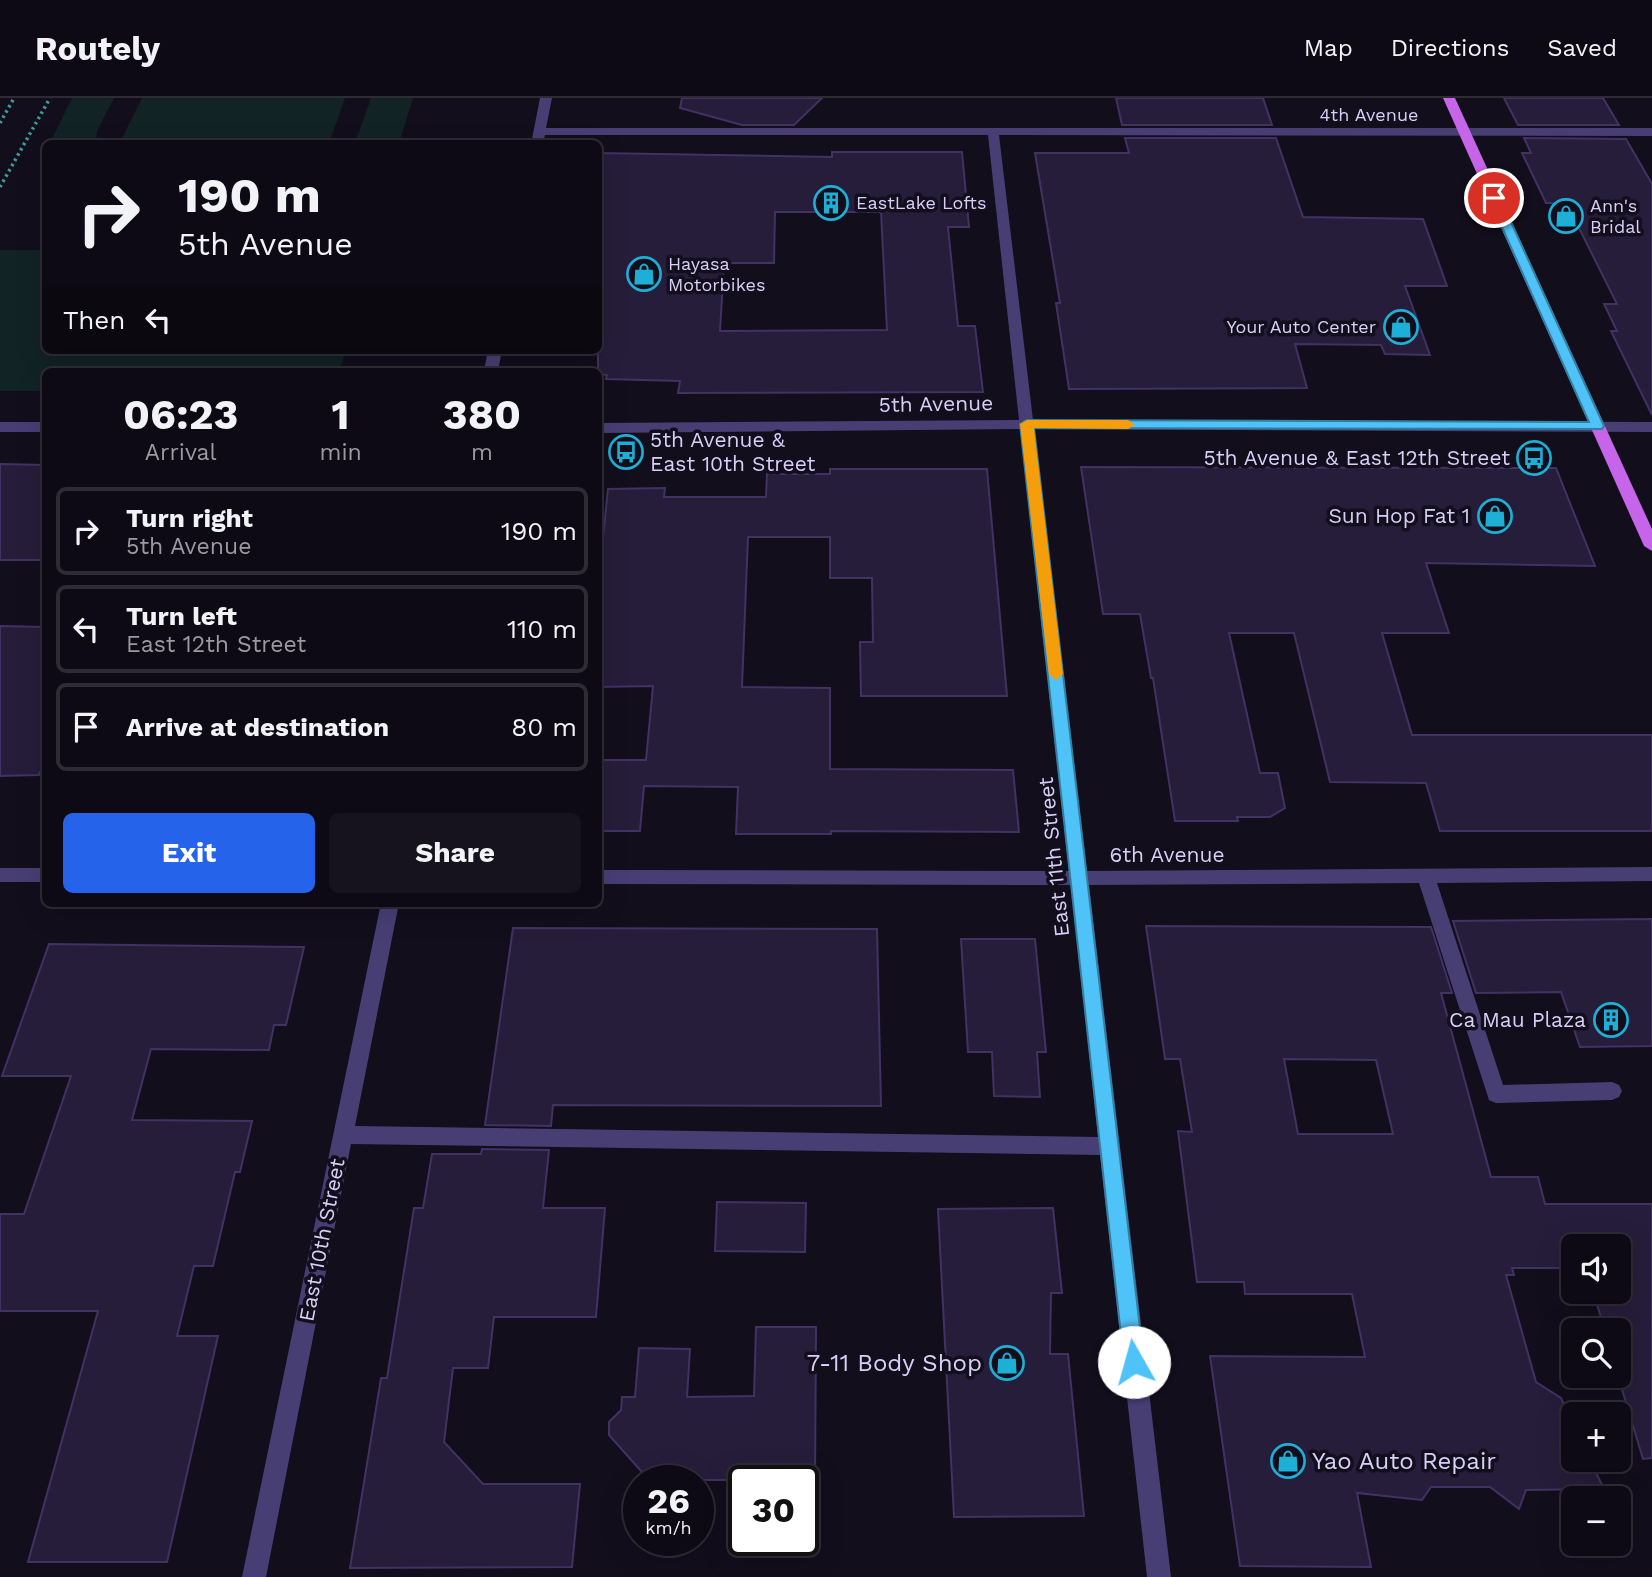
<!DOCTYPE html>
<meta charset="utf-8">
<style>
body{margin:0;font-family:"Work Sans",sans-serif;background:#17131e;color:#f1f3f6;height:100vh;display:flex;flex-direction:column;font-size:26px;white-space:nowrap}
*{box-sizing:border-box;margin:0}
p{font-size:23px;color:#9b9aa0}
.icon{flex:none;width:38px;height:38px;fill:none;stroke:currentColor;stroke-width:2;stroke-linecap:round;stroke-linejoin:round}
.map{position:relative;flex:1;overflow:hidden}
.details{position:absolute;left:42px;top:270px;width:560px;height:539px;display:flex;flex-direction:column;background:#0e0a15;border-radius:10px;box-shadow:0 7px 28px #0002,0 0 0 2px #2e2b34}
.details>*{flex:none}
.hud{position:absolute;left:42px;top:42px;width:560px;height:214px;border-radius:10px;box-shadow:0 7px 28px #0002,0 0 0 2px #2e2b34;background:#0e0a15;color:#f1f3f6;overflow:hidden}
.fabs{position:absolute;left:1561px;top:1136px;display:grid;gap:14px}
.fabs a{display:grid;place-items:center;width:70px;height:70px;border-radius:10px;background:#0e0a15;box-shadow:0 7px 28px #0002,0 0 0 2px #2e2b34;font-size:35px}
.speed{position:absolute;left:623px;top:1367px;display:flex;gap:14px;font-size:35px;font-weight:700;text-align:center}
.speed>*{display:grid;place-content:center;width:91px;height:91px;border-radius:50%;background:#0e0a15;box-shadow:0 7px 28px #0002,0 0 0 2px #2e2b34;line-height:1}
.speed small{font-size:18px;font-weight:400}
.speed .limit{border:4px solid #111;border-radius:10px;background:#fff;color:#111}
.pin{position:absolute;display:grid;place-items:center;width:60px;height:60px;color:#fff;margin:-30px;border:4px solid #fff;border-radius:50%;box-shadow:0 2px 7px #0007}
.me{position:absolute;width:77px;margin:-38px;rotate:353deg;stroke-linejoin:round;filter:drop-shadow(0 0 5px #0008)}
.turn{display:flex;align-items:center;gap:24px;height:147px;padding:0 21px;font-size:32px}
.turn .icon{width:91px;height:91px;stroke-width:2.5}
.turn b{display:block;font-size:49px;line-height:60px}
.then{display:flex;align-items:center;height:66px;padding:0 21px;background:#0003;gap:14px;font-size:26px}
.eta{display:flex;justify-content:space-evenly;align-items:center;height:119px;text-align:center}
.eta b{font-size:42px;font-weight:700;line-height:49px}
.cta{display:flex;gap:14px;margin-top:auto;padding:14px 21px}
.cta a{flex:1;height:80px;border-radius:10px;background:#2563eb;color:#fff;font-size:28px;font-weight:700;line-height:80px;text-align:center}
.cta a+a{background:#17131e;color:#f1f3f6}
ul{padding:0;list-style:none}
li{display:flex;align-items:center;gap:21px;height:88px;margin:0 14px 10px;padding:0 7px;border:4px solid #2e2b34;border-radius:10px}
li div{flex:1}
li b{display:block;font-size:26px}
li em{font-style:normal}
header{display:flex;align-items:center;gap:42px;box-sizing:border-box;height:98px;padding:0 35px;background:#0e0a15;border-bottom:2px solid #2e2b34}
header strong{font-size:33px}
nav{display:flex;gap:38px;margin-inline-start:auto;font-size:24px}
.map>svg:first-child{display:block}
</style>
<header>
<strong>Routely</strong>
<nav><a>Map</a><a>Directions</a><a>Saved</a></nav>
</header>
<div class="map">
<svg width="1652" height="1479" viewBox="0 0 1652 1479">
<rect width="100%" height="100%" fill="#120e1c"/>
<!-- green -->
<g fill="#122325">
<path d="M72 0H114L97 33 96 45H50Z"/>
<path d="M142 0H345L331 40H122Z"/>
<path d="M371 0H413L399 45H355Z"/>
<path d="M0 152H45L46 252H346L339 273H46L45 293H0Z"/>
</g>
<!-- building -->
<g fill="#261d3a" stroke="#413263" stroke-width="2" fill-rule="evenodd">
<path d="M682 0H822L794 27H742L680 10Z"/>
<path d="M1116 0H1263L1272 27H1122Z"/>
<path d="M1504 0H1603L1619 27H1518Z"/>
<path d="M1125 40H1276L1303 119 1423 121 1447 188H1405L1430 257 1385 256 1381 247 1295 246 1307 290 1069 291 1056 205H1060L1035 55H1129Z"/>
<path d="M1524 40 1626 41 1652 86V317L1611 233H1617L1604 206H1617L1569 110H1555L1552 105H1546L1522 55H1531Z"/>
<path d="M832 54H962L969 129H948L958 228H975L983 294 678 295 680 283 606 281 607 277 598 276V55L832 59ZM775 114H881L887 232 720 233 724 165H774Z"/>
<path d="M0 366 46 367V462H0Z"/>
<path d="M1081 369 1556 370 1595 468 1426 465 1449 535H1382L1412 637H1652V733H1440L1426 685 1330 684 1294 535H1229L1260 675H1278L1285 710 1270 719H1237L1238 723H1175L1153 580H1151L1140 516H1103Z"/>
<path d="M830 371H987L1007 598H861L860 544H873L872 480H830V439H748L742 589 830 590V671L1013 672 1019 734 831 733V736H736L738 689 644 688 640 733H598V662H646L653 588 598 589V490L608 391 665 390 664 399H766L767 376H830Z"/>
<path d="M0 528 46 529V661L39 677 0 678Z"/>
<path d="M1652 821V948L1580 949 1561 894 1476 895 1453 823Z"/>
<path d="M1146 828 1431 829 1452 895H1441L1491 1079H1538L1545 1106H1652V1360L1643 1361 1618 1278 1619 1232H1605L1593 1194H1619V1148H1573V1170H1512L1514 1177H1506L1536 1284 1561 1300 1573 1327V1362H1590L1604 1391 1526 1392 1519 1411 1490 1389H1431L1422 1402 1357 1395 1371 1469 1240 1468 1210 1258 1365 1259 1352 1196H1245L1244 1184H1197L1178 1033 1192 1034 1180 961H1165ZM1284 961 1376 962 1393 1036H1298Z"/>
<path d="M513 830 877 831 881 1008 553 1007 551 1028 485 1027Z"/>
<path d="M961 841H1035L1046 954H1037L1040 999 994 998 992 954H968Z"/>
<path d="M49 846 304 849 286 927H274L269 952 151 951 132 1022 252 1023 240 1074H235L213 1168H194L177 1238H218L167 1464H28L98 1213H0V1116H24L71 978H2Z"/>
<path d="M482 1051 549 1052 543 1110H605L596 1219H494L488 1270H453L444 1344 483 1386H580L572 1469 350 1470 381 1280H387L414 1110H423L432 1056H481Z"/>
<path d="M717 1104 806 1105 805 1154 715 1153Z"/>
<path d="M1053 1110 1062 1195H1051L1050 1256H1068L1084 1418 954 1419 938 1111Z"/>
<path d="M756 1229H816L815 1382H649L609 1337V1324L621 1312 622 1299H635L639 1250 690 1251 687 1299 754 1298Z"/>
</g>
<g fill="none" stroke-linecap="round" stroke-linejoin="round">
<!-- path -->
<g stroke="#3d9a9f" stroke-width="3.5" stroke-dasharray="2.5 3.5" stroke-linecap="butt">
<path d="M0 25 14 0"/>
<path d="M0 89 50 0"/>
</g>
<!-- minor -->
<g fill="#473f74" fill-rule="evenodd">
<path d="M540 0H552L546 30H1652V38L999 37 1033 322 1652 324V334L1034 331 1087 773 1652 769V783L1437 785 1503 987 1612 984 1619 987 1622 993 1619 999 1612 1002 1496 1005 1489 1002 1419 785 1089 787 1171 1479H1147L1100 1057 351 1046 266 1479H242L381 805H399L355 1028 1098 1039 1071 787 598 786V772L1069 773 1020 331 598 335V325L1019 322 988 37H545L543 46H531Z"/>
<path d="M488 252H502L498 273H484Z"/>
<rect x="0" y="324" width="46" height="10"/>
<rect x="0" y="770" width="46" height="14"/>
</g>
<!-- major -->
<path fill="#c765ea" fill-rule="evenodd" d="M1443 0H1455L1652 431V453L1644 448Z"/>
</g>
<!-- route -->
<path fill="#4fc3f7" stroke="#337fa1" stroke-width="2" d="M1490 98 1500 100 1604 328 1602 331 1034 330 1144 1264 1141 1270 1134 1273 1127 1270 1124 1264 1020 326 1027 322 1589 324 1489 100Z"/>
<!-- slow -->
<path fill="#f59e0b" d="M1027 322H1128L1135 327 1128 331 1034 330 1063 576 1056 582 1049 576 1020 326Z"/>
<!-- icons -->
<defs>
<g id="building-ring" transform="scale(1.75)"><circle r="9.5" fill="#120e1c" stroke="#1eafd6" stroke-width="1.5"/><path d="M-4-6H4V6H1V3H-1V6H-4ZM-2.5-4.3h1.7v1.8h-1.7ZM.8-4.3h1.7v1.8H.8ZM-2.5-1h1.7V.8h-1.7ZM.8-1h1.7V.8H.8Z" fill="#1eafd6"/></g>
<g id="shop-ring" transform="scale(1.75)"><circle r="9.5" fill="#120e1c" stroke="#1eafd6" stroke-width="1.5"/><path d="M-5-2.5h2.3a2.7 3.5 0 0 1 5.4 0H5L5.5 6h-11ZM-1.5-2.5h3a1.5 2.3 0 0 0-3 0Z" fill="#1eafd6"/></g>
<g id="bus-ring" transform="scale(1.75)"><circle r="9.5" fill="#120e1c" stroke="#1eafd6" stroke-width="1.5"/><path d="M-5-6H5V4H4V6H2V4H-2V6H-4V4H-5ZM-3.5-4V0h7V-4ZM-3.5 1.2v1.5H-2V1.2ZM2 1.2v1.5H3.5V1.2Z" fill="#1eafd6"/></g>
</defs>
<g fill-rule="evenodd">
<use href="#building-ring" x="831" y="105"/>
<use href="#shop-ring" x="1566" y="118"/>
<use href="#shop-ring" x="644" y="176"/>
<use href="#shop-ring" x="1401" y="229"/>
<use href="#bus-ring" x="626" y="354"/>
<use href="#bus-ring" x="1534" y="360"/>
<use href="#shop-ring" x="1495" y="418"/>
<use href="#building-ring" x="1611" y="922"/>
<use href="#shop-ring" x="1007" y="1265"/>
<use href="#shop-ring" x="1288" y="1363"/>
</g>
<g text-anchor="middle" stroke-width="7" stroke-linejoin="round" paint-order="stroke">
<!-- far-street labels -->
<g font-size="18" fill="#d8cff8" stroke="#120e1c">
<text x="1369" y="23">4th Avenue</text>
</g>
<!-- far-poi labels -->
<g font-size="18" fill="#d8cff8" stroke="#120e1c" text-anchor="start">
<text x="856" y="111">EastLake Lofts</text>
<text x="1590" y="114">Ann's<tspan x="1590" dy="21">Bridal</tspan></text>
<text x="668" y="172">Hayasa<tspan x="668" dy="21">Motorbikes</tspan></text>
<text x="1376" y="235" text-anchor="end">Your Auto Center</text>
</g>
<!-- street labels -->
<g font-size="21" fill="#d8cff8" stroke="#120e1c">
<text transform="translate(936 306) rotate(-1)" y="7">5th Avenue</text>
<text x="1167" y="764">6th Avenue</text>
<text transform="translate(1054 759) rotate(-96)" y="7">East 11th Street</text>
<text transform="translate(322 1142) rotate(-79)" y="7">East 10th Street</text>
</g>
<!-- poi labels -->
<g font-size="21" fill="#d8cff8" stroke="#120e1c" text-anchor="end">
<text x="650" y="349" text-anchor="start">5th Avenue &amp;<tspan x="650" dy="24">East 10th Street</tspan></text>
<text x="1510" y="367">5th Avenue &amp; East 12th Street</text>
<text x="1470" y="425">Sun Hop Fat 1</text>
<text x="1586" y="929">Ca Mau Plaza</text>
</g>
<!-- near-poi labels -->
<g font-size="24" fill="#d8cff8" stroke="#120e1c" text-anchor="end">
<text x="982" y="1273">7-11 Body Shop</text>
<text x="1312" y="1371" text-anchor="start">Yao Auto Repair</text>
</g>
</g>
</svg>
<div class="fabs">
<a><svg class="icon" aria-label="sound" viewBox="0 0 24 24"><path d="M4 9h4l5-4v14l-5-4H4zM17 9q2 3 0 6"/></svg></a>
<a><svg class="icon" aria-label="search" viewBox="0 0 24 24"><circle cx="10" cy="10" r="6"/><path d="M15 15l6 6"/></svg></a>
<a>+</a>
<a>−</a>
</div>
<div class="speed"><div>26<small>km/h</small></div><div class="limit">30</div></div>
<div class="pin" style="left:1494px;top:100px;background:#d93025"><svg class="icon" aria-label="arrive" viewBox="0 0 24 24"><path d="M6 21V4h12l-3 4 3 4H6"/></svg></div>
<svg class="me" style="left:1134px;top:1264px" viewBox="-20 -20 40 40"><circle r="19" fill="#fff"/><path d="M0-13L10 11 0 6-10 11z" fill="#4fc3f7"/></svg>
<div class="hud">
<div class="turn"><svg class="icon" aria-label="right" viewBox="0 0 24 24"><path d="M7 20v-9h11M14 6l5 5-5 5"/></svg><div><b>190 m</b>5th Avenue</div></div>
<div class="then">Then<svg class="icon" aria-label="left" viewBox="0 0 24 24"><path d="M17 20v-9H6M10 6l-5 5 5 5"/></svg></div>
</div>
<section class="details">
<div class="eta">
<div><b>06:23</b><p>Arrival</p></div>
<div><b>1</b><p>min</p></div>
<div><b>380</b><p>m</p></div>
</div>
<ul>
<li><svg class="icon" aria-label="right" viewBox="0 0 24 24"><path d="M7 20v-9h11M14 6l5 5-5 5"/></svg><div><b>Turn right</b><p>5th Avenue</p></div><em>190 m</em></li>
<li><svg class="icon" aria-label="left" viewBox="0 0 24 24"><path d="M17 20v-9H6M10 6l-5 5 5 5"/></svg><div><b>Turn left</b><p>East 12th Street</p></div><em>110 m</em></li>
<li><svg class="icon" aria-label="arrive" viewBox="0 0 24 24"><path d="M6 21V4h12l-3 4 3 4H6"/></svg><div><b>Arrive at destination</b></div><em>80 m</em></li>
</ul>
<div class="cta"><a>Exit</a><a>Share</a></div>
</section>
</div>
